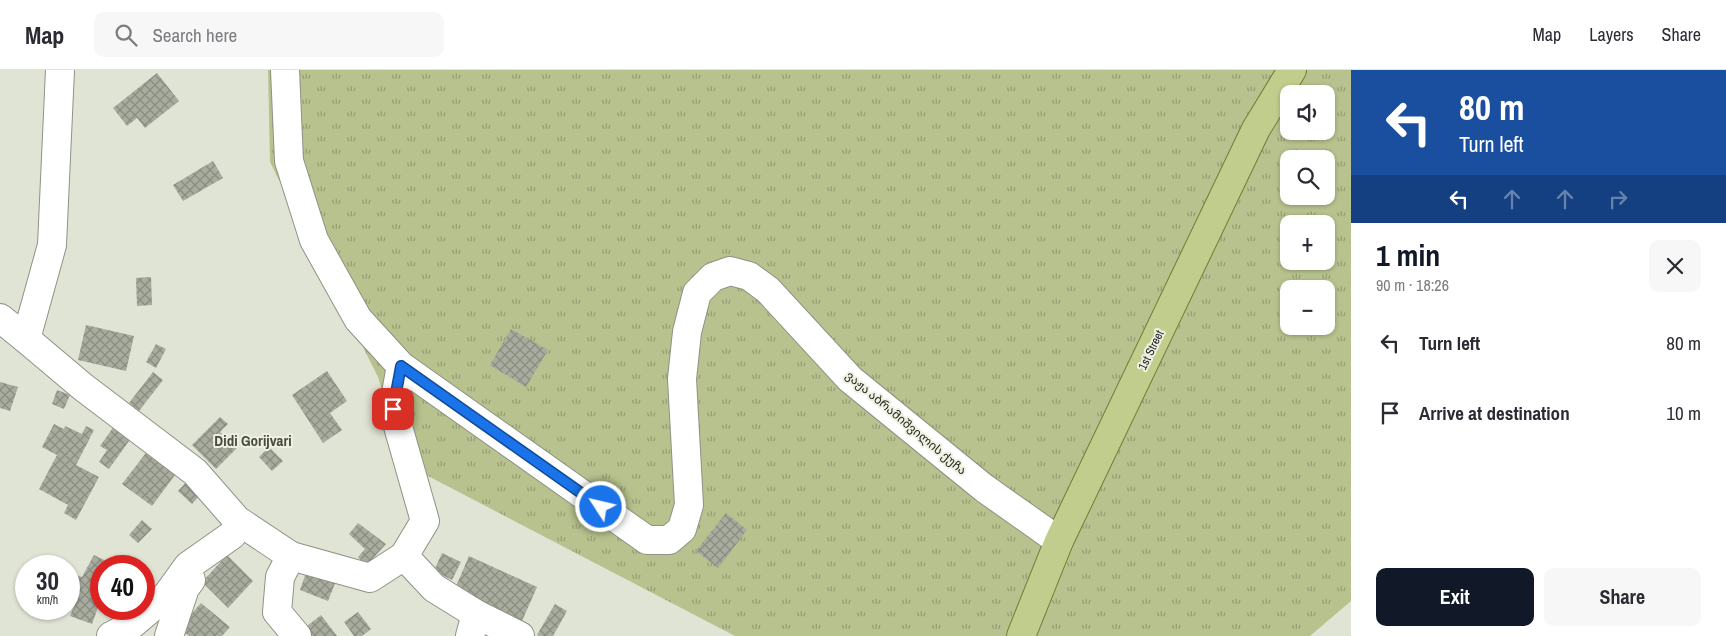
<!DOCTYPE html>
<meta charset="utf-8">
<style>
body{margin:0;font-family:"Archivo Narrow","Noto Sans Georgian",sans-serif;background:#f7f7f7;color:#2b2b33;height:100vh;display:flex;flex-direction:column;font-size:19px;white-space:nowrap}
*{box-sizing:border-box;margin:0}
p{font-size:16px;color:#7c7c81}
.icon{flex:none;width:28px;height:28px;fill:none;stroke:currentColor;stroke-width:2;stroke-linecap:round;stroke-linejoin:round}
.map{position:relative;flex:1;overflow:hidden}
.side{display:flex;flex-direction:column;background:#fff;width:375px}
.side>*{flex:none}
.banner{background:#1a4fa0;color:#fff;overflow:hidden}
.controls{position:absolute;left:1280px;top:15px;display:grid;gap:10px}
.controls a{display:grid;place-items:center;width:55px;height:55px;border-radius:10px;background:#fff;box-shadow:0 1px 4px #0004;font-size:25px}
.speed{position:absolute;left:15px;top:485px;display:flex;gap:10px;font-size:25px;font-weight:700;text-align:center}
.speed>*{display:grid;place-content:center;width:65px;height:65px;border-radius:50%;background:#fff;box-shadow:0 1px 4px #0004;line-height:1}
.speed small{font-size:12px;font-weight:400}
.speed .limit{border:8px solid #d22;background:#fff;color:#111}
.pin{position:absolute;display:grid;place-items:center;width:42px;height:42px;color:#fff;margin:-21px;border-radius:10px;box-shadow:0 2px 8px #0006}
.me{position:absolute;width:55px;margin:-28px;rotate:305deg;stroke-linejoin:round;filter:drop-shadow(0 0 4px #0008)}
.turn{display:flex;align-items:center;gap:18px;height:105px;padding:0 25px;font-size:22px}
.turn .icon{width:65px;height:65px;stroke-width:2.5}
.turn b{display:block;font-size:35px;line-height:42px}
.lanes{display:flex;align-items:center;height:48px;padding:0 25px;background:#0003;justify-content:center;gap:25px;direction:ltr}
.lanes .off{opacity:.35}
.round{display:grid;place-items:center;flex:none;width:52px;height:52px;border-radius:10px;background:#f7f7f7}
.head{display:flex;align-items:center;justify-content:space-between;height:85px;padding:0 25px}
h1{font-size:30px;font-weight:700;line-height:38px;color:#111827}
.cta{display:flex;gap:10px;margin-top:auto;padding:10px 25px}
.cta a{flex:1;height:58px;border-radius:10px;background:#111827;color:#fff;font-size:20px;font-weight:700;line-height:58px;text-align:center}
.cta a+a{background:#f7f7f7;color:#2b2b33}
ul{padding:0;list-style:none}
li{display:flex;align-items:center;gap:15px;height:70px;padding:0 25px}
li div{flex:1}
li b{display:block;font-size:19px}
li em{font-style:normal}
header{display:flex;align-items:center;gap:30px;box-sizing:border-box;height:70px;padding:0 25px;background:#fff;border-bottom:1px solid #e1e1e2}
header strong{font-size:24px}
nav{display:flex;gap:28px;margin-inline-start:auto;font-size:18px}
.search{width:350px;height:45px;background:#f7f7f7;display:flex;align-items:center;gap:12px;box-sizing:border-box;padding:0 18px;border-radius:10px;color:#7c7c81;font-size:19px}
main{display:flex;flex:1;min-height:0}
.map>svg:first-child{display:block}
</style>
<header>
<strong>Map</strong>
<div class="search"><svg class="icon" aria-label="search" viewBox="0 0 24 24"><circle cx="10" cy="10" r="6"/><path d="M15 15l6 6"/></svg>Search here</div>
<nav><a>Map</a><a>Layers</a><a>Share</a></nav>
</header>
<main>
<div class="map">
<svg width="1351" height="566" viewBox="0 0 1351 566">
<defs>
<pattern id="grass-tufts" width="24" height="20" patternUnits="userSpaceOnUse" patternTransform="scale(1.25)"><rect width="24" height="20" fill="#b7c28e"/><path d="M3 7l-1-3M5 7V3M7 7l1-3M15 17l-1-3M17 17v-4M19 17l1-3" fill="none" stroke="#959d74"/></pattern>
<pattern id="building-cross-hatch" width="8" height="8" patternUnits="userSpaceOnUse" patternTransform="scale(1.25)"><rect width="8" height="8" fill="#a8ac9e"/><path d="M0 0l8 8M0 8l8-8" fill="none" stroke="#898c80"/></pattern>
</defs>
<rect width="100%" height="100%" fill="#e0e4d5"/>
<!-- grass -->
<path fill="url(#grass-tufts)" fill-rule="evenodd" d="M268 0H1351V531L1310 566H735L405 394 378 307 270 92ZM1289 24H1326V61H1289ZM1289 89H1326V126H1289ZM1289 154H1326V191H1289ZM1289 219H1326V256H1289Z"/>
<!-- building -->
<g fill="url(#building-cross-hatch)">
<path d="M157 3 179 31 145 58 137 48 127 56 113 38Z"/>
<path d="M213 91 223 108 183 131 173 115Z"/>
<path d="M151 207 152 235 137 236 136 208Z"/>
<path d="M86 255 134 266 126 301 78 290Z"/>
<path d="M511 259 548 280 526 317 490 295Z"/>
<path d="M156 274 166 279 156 298 146 292Z"/>
<path d="M327 301 347 331 330 343 342 360 323 373 292 325Z"/>
<path d="M153 302 163 310 139 341 129 333Z"/>
<path d="M0 312 18 317 10 341 0 338Z"/>
<path d="M57 320 70 325 64 339 52 334Z"/>
<path d="M220 347 228 354 220 362 237 378 216 399 192 375Z"/>
<path d="M117 352 134 364 109 399 99 392 107 380 100 376Z"/>
<path d="M54 354 64 359 65 356 82 364 86 356 94 360 76 395 99 407 76 450 64 443 68 435 39 419 57 385 42 377Z"/>
<path d="M269 377 283 391 272 401 259 387Z"/>
<path d="M149 379 178 401 152 436 122 414Z"/>
<path d="M189 409 203 422 192 434 178 421Z"/>
<path d="M726 443 747 460 718 498 696 481Z"/>
<path d="M142 450 152 459 138 473 129 465Z"/>
<path d="M358 453 386 474 366 496 358 487 365 479 349 464Z"/>
<path d="M442 483 461 492 452 510 434 501Z"/>
<path d="M94 485 108 492 106 496H101V529L92 554 70 546 76 530 69 527V502L82 507Z"/>
<path d="M227 485 253 511 228 538 202 512Z"/>
<path d="M469 486 537 517 522 551 454 521Z"/>
<path d="M307 500 336 511 328 531 300 520Z"/>
<path d="M201 533 230 557 222 566H189L179 558Z"/>
<path d="M555 534 567 541 553 566H539L537 565Z"/>
<path d="M358 542 371 559 362 566H354L344 552Z"/>
<path d="M321 545 337 566H306L302 560Z"/>
</g>
<g fill="none" stroke-linecap="round" stroke-linejoin="round">
<!-- minor casing -->
<g stroke="#8f9284" stroke-width="30">
<g id="minor">
<path d="M60 0 52 175 26 269 83 317 195 402 237 450 291 486 280 507 277 542 297 566"/>
<path d="M285 0 289 91 314 170 358 249 401 296 647 470H669L682 459 689 435 682 309 687 262 697 223 713 207 730 201 749 206 768 220 850 309 984 418 1059 471"/>
<path d="M0 248 26 269"/>
<path d="M401 296 393 339 425 451 404 486 434 518 476 544 520 566"/>
<path d="M291 486 370 508 404 486"/>
<path d="M111 566 130 556 167 525 188 496 232 465"/>
<path d="M169 566 185 518 191 510"/>
<path d="M470 566 476 544"/>
</g>
</g>
<!-- major casing -->
<g stroke="#707c34" stroke-width="30">
<path id="major" d="M1021 566 1059 471 1256 59 1292 0"/>
</g>
<!-- minor -->
<use href="#minor" stroke="#fff" stroke-width="28"/>
<!-- major -->
<use href="#major" stroke="#c1cd8c" stroke-width="28"/>
</g>
<g fill="none" stroke-linecap="round" stroke-linejoin="round">
<!-- route casing -->
<g stroke="#114b97" stroke-width="12">
<path id="route" d="M393 339 401 296 601 437"/>
</g>
<!-- route -->
<use href="#route" stroke="#1a73e8" stroke-width="9"/>
</g>
<g text-anchor="middle" stroke-width="4" stroke-linejoin="round" paint-order="stroke">
<!-- street labels -->
<g font-size="12" fill="#252621" stroke="#eef1e2">
<text transform="translate(1151 280) rotate(-64)" y="4">1st Street</text>
<text transform="translate(906 353) rotate(40)" y="4">ვაჟა აბრამიშვილის ქუჩა</text>
</g>
<!-- quarter labels -->
<g font-size="15" font-weight="bold" fill="#474a3e" stroke="#eef1e2">
<text x="253" y="376">Didi Gorijvari</text>
</g>
</g>
</svg>
<div class="controls">
<a><svg class="icon" aria-label="sound" viewBox="0 0 24 24"><path d="M4 9h4l5-4v14l-5-4H4zM17 9q2 3 0 6"/></svg></a>
<a><svg class="icon" aria-label="search" viewBox="0 0 24 24"><circle cx="10" cy="10" r="6"/><path d="M15 15l6 6"/></svg></a>
<a>+</a>
<a>−</a>
</div>
<div class="speed"><div>30<small>km/h</small></div><div class="limit">40</div></div>
<div class="pin" style="left:393px;top:339px;background:#d93025"><svg class="icon" aria-label="arrive" viewBox="0 0 24 24"><path d="M6 21V4h12l-3 4 3 4H6"/></svg></div>
<svg class="me" style="left:601px;top:437px" viewBox="-20 -20 40 40"><circle r="17" fill="#1a73e8" stroke="#fff" stroke-width="3"/><path d="M0-11L8 9 0 5-8 9z" fill="#fff"/></svg>
</div>
<section class="side">
<div class="banner">
<div class="turn"><svg class="icon" aria-label="left" viewBox="0 0 24 24"><path d="M17 20v-9H6M10 6l-5 5 5 5"/></svg><div><b>80 m</b>Turn left</div></div>
<div class="lanes"><svg class="icon" aria-label="left" viewBox="0 0 24 24"><path d="M17 20v-9H6M10 6l-5 5 5 5"/></svg><svg class="icon off" aria-label="ahead" viewBox="0 0 24 24"><path d="M12 20V5M6 11l6-6 6 6"/></svg><svg class="icon off" aria-label="ahead" viewBox="0 0 24 24"><path d="M12 20V5M6 11l6-6 6 6"/></svg><svg class="icon off" aria-label="right" viewBox="0 0 24 24"><path d="M7 20v-9h11M14 6l5 5-5 5"/></svg></div>
</div>
<div class="head"><div><h1>1 min</h1><p>90 m · 18:26</p></div><a class="round"><svg class="icon" aria-label="close" viewBox="0 0 24 24"><path d="M6 6l12 12M18 6L6 18"/></svg></a></div>
<ul>
<li><svg class="icon" aria-label="left" viewBox="0 0 24 24"><path d="M17 20v-9H6M10 6l-5 5 5 5"/></svg><div><b>Turn left</b></div><em>80 m</em></li>
<li><svg class="icon" aria-label="arrive" viewBox="0 0 24 24"><path d="M6 21V4h12l-3 4 3 4H6"/></svg><div><b>Arrive at destination</b></div><em>10 m</em></li>
</ul>
<div class="cta"><a>Exit</a><a>Share</a></div>
</section>
</main>
